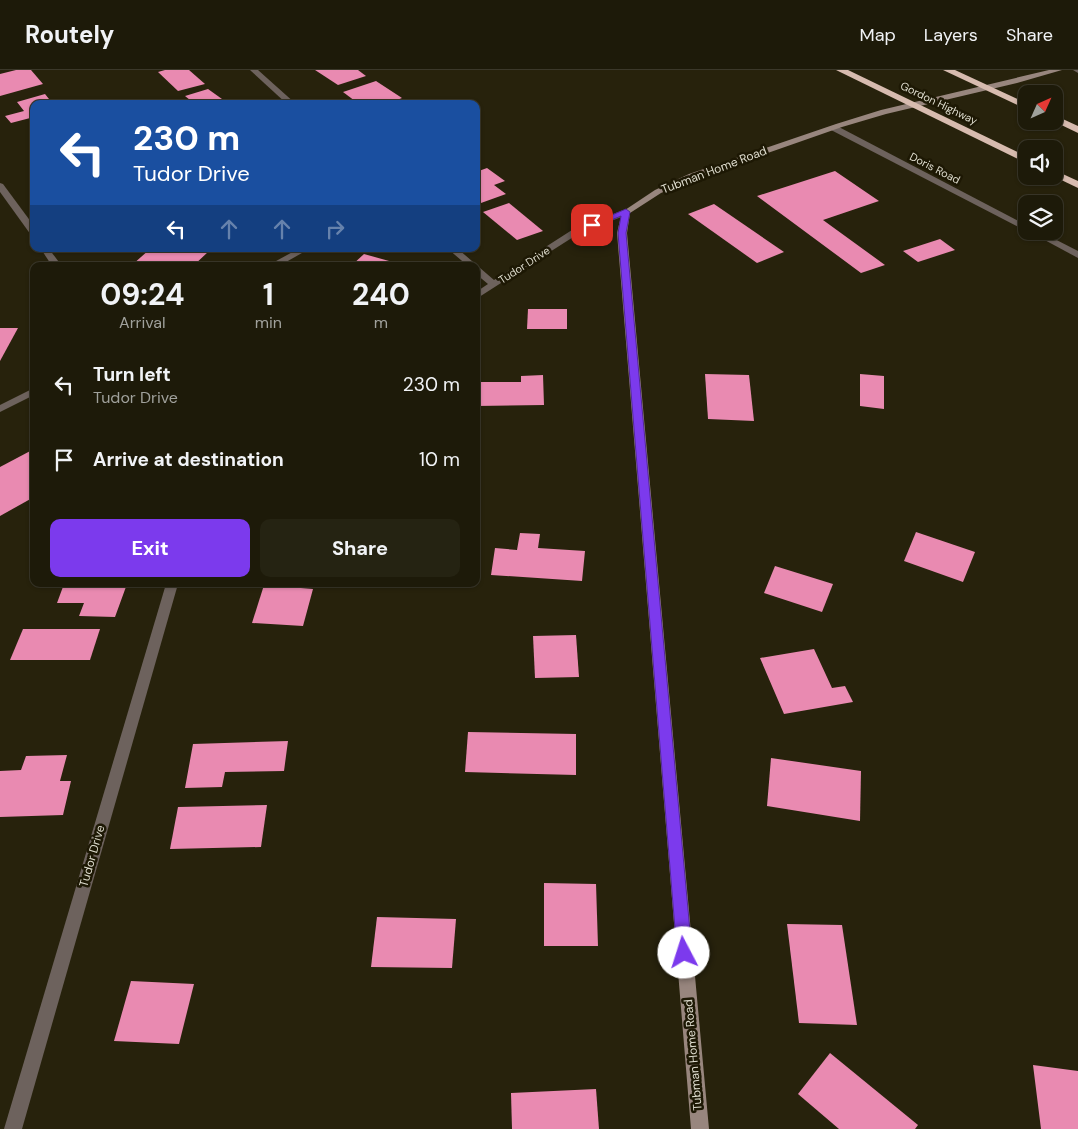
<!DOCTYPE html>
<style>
body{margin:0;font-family:"DM Sans",sans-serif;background:#252312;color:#f1f3f6;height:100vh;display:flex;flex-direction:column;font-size:19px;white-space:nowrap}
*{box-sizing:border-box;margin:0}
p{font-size:16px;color:#a0a19c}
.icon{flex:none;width:28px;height:28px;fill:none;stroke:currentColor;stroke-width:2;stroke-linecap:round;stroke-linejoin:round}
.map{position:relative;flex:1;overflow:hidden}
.panel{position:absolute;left:30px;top:192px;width:450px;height:325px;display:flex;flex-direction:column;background:#1d1a09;border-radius:10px;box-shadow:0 1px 4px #0004,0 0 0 1px #3b382a}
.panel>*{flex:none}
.top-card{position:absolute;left:30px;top:30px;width:450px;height:152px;border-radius:10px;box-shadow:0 1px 4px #0004,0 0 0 1px #3b382a;background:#1a4fa0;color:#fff;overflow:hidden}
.needle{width:32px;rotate:45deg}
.buttons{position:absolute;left:1018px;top:15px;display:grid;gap:10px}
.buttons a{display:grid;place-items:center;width:45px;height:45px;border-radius:10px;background:#1d1a09;box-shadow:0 1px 4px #0004,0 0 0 1px #3b382a;font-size:25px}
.pin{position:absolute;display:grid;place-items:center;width:42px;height:42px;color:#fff;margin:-21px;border-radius:10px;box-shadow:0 2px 8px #0006}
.me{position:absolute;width:55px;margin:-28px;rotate:355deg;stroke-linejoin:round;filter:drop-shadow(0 0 4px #0008)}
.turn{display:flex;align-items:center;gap:18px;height:105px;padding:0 20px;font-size:22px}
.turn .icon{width:65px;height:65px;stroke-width:2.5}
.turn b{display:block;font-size:35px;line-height:42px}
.lanes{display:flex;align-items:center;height:48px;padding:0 20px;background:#0003;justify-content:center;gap:25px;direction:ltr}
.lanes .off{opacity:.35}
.eta{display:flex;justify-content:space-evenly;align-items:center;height:85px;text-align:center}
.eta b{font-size:30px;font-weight:700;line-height:35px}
.button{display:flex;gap:10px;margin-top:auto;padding:10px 20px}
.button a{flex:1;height:58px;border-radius:10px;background:#7c3aed;color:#fff;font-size:20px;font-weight:700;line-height:58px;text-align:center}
.button a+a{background:#252312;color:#f1f3f6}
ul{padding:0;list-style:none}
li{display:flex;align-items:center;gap:15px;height:75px;padding:0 20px}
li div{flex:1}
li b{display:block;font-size:19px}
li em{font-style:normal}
header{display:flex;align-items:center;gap:30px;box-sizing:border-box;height:70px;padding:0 25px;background:#1d1a09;border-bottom:1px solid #3b382a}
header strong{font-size:24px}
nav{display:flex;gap:28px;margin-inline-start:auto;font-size:18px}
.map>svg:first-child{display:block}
</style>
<header>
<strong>Routely</strong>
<nav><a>Map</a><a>Layers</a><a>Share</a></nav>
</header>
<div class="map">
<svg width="1078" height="1059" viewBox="0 0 1078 1059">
<rect width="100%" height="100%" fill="#27220c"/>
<!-- building -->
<g fill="#e98ab1">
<path d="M16 0H31L43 14 0 26V4Z"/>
<path d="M165 0H189L205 14 178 21 158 2Z"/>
<path d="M315 0H358L366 6 338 15Z"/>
<path d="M376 11 402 28 387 34H359L343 22Z"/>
<path d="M208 19 229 34H195L185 26Z"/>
<path d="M45 24 53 34H34V47L11 53 5 46 24 41 17 32Z"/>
<path d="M487 98 505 111 494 115 506 124 481 133 476 130V102Z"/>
<path d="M835 101 879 131 823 150 885 195 861 203 757 126Z"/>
<path d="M509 133 543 161 517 170 483 142Z"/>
<path d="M714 134 784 182 757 193 688 144Z"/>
<path d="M940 169 955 180 918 192 903 181Z"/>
<path d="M150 179 170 183 174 179H196L208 182 193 196 132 195Z"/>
<path d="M364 184 407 196H351Z"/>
<path d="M528 239H567V259H527Z"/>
<path d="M0 258H18L0 291Z"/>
<path d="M705 304 749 305 754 351 708 349Z"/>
<path d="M860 304 884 306V339L860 336Z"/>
<path d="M543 305 544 335 476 336V312H521V306Z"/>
<path d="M34 379V427L0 446V397Z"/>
<path d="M916 462 975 482 963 512 904 491Z"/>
<path d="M520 463 540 464 538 478 585 481 582 511 491 505 495 478 517 480Z"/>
<path d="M775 496 833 514 822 542 764 523Z"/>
<path d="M64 514H127L115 547 79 546 84 533H57Z"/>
<path d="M264 515 313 519 303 556 252 553Z"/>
<path d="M23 559H100L90 590H10Z"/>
<path d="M576 565 579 607 535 608 533 566Z"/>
<path d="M814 579 832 618 845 616 853 632 784 644 760 588Z"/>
<path d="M468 662 576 664V705L465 702Z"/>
<path d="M288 671 284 701 225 702 222 717 185 718 193 674Z"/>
<path d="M67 685 60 711H71L63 745 0 747V701L21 700 26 686Z"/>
<path d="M771 688 861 701 860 751 767 736Z"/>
<path d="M267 735 261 777 170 779 178 737Z"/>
<path d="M544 813 596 814 598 876H544Z"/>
<path d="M377 847 456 849 452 898 371 897Z"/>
<path d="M787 854 842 855 857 955 799 953Z"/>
<path d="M131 911 194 914 179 974 114 971Z"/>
<path d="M830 983 918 1055 915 1059H839L798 1024Z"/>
<path d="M1033 995 1078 1001V1059H1041Z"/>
<path d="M596 1019 599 1059H512L511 1023Z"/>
</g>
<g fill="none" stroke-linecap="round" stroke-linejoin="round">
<!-- lane -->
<path fill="#6d625d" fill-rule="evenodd" d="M1073 0H1078V3Z"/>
<!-- street -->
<g fill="#6d625d" fill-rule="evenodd">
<path d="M250 0H258L296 34H287Z"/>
<path d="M831 56H837L1026 155V161L831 60Z"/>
<path d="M0 113 3 114 34 156V166L31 165 0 122Z"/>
<path d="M626 139 629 140V144L578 164 476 229V222L488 214 476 204V196H468L448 179H458L494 210 572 160Z"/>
<path d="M1028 161H1039L1078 181V188Z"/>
<path d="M41 179H49L62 196H52Z"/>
<path d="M298 179H309L279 196H267Z"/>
<path d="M34 318V325L0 342V335Z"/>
<path d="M166 514H178L22 1059H4Z"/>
</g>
<!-- secondary -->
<path fill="#98867e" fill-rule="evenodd" d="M1049 0H1062L1017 13 886 44 842 57 696 108 661 123 630 143 627 163 709 1059H691L617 163 622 142 655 120 689 104 836 54 881 40Z"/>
<!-- highway -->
<g fill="#d7bbaf" fill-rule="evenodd">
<path d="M836 0H848L1026 86V93Z"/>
<path d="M943 0H955L1026 33V39Z"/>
<path d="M1054 45 1078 56V63L1053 51Z"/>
<path d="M1054 100 1078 111V118L1053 106Z"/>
</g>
</g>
<!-- route -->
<path fill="#7c3aed" stroke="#51269a" d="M626 139 630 142 626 163 692 883 690 888 684 890 679 888 677 883 618 163 621 146 595 157 588 155Z"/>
<g text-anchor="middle" stroke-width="5" stroke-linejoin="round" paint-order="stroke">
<!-- far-street labels -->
<g font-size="11" fill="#dedcce" stroke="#1d1804">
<text transform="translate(939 33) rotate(26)" y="4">Gordon Highway</text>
<text transform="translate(935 98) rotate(27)" y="4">Doris Road</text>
<text transform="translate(524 195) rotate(-33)" y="4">Tudor Drive</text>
</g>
<!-- street labels -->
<g font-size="12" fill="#dedcce" stroke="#1d1804">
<text transform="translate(714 100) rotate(-21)" y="4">Tubman Home Road</text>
<text transform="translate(92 786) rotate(-74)" y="4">Tudor Drive</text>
<text transform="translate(693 985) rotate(-95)" y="4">Tubman Home Road</text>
</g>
</g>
</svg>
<div class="buttons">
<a><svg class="needle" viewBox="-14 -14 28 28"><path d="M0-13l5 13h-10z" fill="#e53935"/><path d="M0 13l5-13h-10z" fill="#a0a19c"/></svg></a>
<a><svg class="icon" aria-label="sound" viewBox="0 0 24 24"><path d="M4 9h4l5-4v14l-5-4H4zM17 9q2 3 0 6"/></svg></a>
<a><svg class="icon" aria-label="layers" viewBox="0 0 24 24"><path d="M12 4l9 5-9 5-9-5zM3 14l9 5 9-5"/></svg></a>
</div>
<div class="pin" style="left:592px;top:155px;background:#d93025"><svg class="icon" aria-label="arrive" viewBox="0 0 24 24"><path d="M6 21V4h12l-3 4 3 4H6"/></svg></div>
<svg class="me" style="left:684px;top:883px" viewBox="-20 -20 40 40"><circle r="19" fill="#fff"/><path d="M0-13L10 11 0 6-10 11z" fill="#7c3aed"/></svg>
<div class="top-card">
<div class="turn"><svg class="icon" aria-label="left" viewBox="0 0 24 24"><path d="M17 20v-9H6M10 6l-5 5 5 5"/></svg><div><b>230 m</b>Tudor Drive</div></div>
<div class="lanes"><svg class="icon" aria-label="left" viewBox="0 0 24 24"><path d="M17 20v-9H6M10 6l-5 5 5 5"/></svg><svg class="icon off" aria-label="ahead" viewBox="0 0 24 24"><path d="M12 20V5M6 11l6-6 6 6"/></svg><svg class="icon off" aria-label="ahead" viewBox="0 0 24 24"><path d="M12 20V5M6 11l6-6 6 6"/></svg><svg class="icon off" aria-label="right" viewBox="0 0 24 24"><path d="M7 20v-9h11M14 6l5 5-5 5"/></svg></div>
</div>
<section class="panel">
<div class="eta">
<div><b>09:24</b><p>Arrival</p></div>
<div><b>1</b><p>min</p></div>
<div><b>240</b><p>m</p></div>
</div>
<ul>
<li><svg class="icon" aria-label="left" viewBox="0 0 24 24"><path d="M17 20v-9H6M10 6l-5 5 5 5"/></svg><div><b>Turn left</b><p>Tudor Drive</p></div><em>230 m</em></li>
<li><svg class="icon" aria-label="arrive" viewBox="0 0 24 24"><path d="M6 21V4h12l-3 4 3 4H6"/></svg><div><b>Arrive at destination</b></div><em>10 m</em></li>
</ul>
<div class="button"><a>Exit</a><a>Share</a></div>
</section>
</div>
